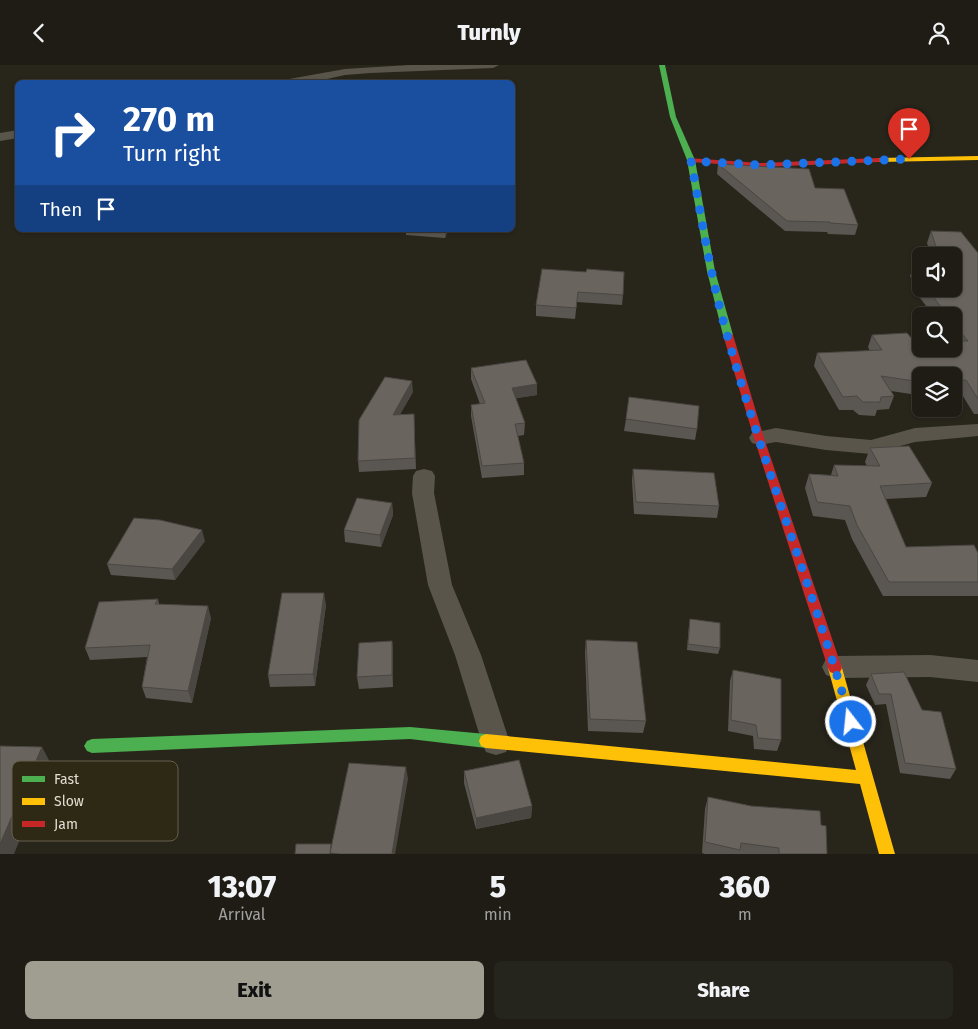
<!DOCTYPE html>
<style>
body{margin:0;font-family:"Fira Sans",sans-serif;background:#26251d;color:#f1f3f6;height:100vh;display:flex;flex-direction:column;font-size:19px;white-space:nowrap}
*{box-sizing:border-box;margin:0}
p{font-size:16px;color:#a1a1a0}
.icon{flex:none;width:28px;height:28px;fill:none;stroke:currentColor;stroke-width:2;stroke-linecap:round;stroke-linejoin:round}
.map{position:relative;height:789px;overflow:hidden}
.details{display:flex;flex-direction:column;background:#1e1c14;flex:1}
.details>*{flex:none}
.hud{position:absolute;left:15px;top:15px;width:500px;height:152px;border-radius:8px;box-shadow:0 1px 4px #0004,0 0 0 1px #3c3a34;background:#1a4fa0;color:#fff;overflow:hidden}
.tools{position:absolute;left:912px;top:182px;display:grid;gap:10px}
.tools a{display:grid;place-items:center;width:50px;height:50px;border-radius:8px;background:#1e1c14;box-shadow:0 1px 4px #0004,0 0 0 1px #3c3a34;font-size:25px}
.pin{position:absolute;display:grid;place-items:center;width:42px;height:42px;color:#fff;margin:-51px -21px;border-radius:50% 50% 50% 0;rotate:-45deg;box-shadow:0 0 5px #0007}
.pin .icon{rotate:45deg}
.me{position:absolute;width:55px;margin:-28px;rotate:344deg;stroke-linejoin:round;filter:drop-shadow(0 0 4px #0008)}
.turn{display:flex;align-items:center;gap:18px;height:105px;padding:0 25px;font-size:22px}
.turn .icon{width:65px;height:65px;stroke-width:2.5}
.turn b{display:block;font-size:35px;line-height:42px}
.then{display:flex;align-items:center;height:48px;padding:0 25px;background:#0003;gap:10px;font-size:19px}
.eta{display:flex;justify-content:space-evenly;align-items:center;height:85px;text-align:center}
.eta b{font-size:30px;font-weight:800;line-height:35px}
.primary-button{display:flex;gap:10px;margin-top:auto;padding:10px 25px}
.primary-button a{flex:1;height:58px;border-radius:8px;background:#a09d91;color:#111;font-size:20px;font-weight:800;line-height:58px;text-align:center}
.primary-button a+a{background:#26251d;color:#f1f3f6}
header{display:flex;justify-content:space-between;align-items:center;height:65px;padding:0 25px;background:#1e1c14;font-size:22px;font-weight:800}
.map>svg:first-child{display:block}
</style>
<header><svg class="icon" aria-label="back" viewBox="0 0 24 24"><path d="M15 5l-7 7 7 7"/></svg>Turnly<svg class="icon" aria-label="person" viewBox="0 0 24 24"><circle cx="12" cy="8" r="4"/><path d="M4 21q1-7 8-7t8 7"/></svg></header>
<div class="map">
<svg width="978" height="789" viewBox="0 0 978 789">
<rect width="100%" height="100%" fill="#28261b"/>
<g fill="none" stroke-linecap="round" stroke-linejoin="round">
<!-- street -->
<g fill="#59554a" fill-rule="evenodd">
<path d="M409 0H499L493 3 370 8 345 10 309 18H283L289 14 345 4Z"/>
<path d="M18 65V73L0 76V68Z"/>
<path d="M978 359V371L915 377 871 389 826 385 776 377 759 380 752 378 749 373 752 368 776 363 826 371 871 375 915 363Z"/>
<path d="M424 404 432 406 435 411 434 428 452 520 481 590 510 678 506 687 496 690 486 687 482 678 455 590 428 520 412 428 413 411 416 406Z"/>
<path d="M930 590 978 595V617L930 612 835 613 826 610 822 602 826 594 835 591Z"/>
</g>
<!-- fast -->
<g fill="#4caf50" fill-rule="evenodd">
<path d="M659 0H665L676 52 695 95 715 206 733 270 731 272H725L723 270 707 206 687 95 670 52Z"/>
<path d="M410 662 486 669 491 671 493 676 491 681 486 683 410 674 92 688 87 686 84 681 87 676 92 674Z"/>
</g>
<!-- slow -->
<g fill="#ffc107" fill-rule="evenodd">
<path d="M978 91V95L879 97 875 95 879 93Z"/>
<path d="M835 597 840 599 842 603 895 789H879L860 719 486 683 481 681 479 676 481 671 486 669 856 705 828 603 830 599Z"/>
</g>
<!-- jam -->
<g fill="#c62828" fill-rule="evenodd">
<path d="M688 93 760 98 879 93 883 95 879 97 760 102 691 97H688Z"/>
<path d="M728 267 733 270 764 373 842 603 840 607 835 609 830 607 828 603 754 373 723 270Z"/>
</g>
</g>
<!-- wall -->
<g fill="#5a5651">
<path d="M718 99 815 123 858 160 855 170 828 169 827 167 785 166 717 109Z"/>
<path d="M406 165H448L445 173 406 170Z"/>
<path d="M931 166 978 188V349H974L961 328 954 329V311H921V330H917L891 326 894 331 889 344 877 345 875 351 859 350 853 345H839L814 301 817 288 870 286 868 282 872 270 954 284V251H934L920 233 910 211 914 199 921 200V224H954V191H931L927 178Z"/>
<path d="M542 204 623 230 622 240 577 237 575 254 536 251V240Z"/>
<path d="M471 303 537 330 516 333 525 358 524 370 518 371 524 398V410L482 413 471 351V340L480 339 471 314Z"/>
<path d="M413 327 400 349H414L416 404 359 407 358 396Z"/>
<path d="M626 354 697 364 695 375 624 366Z"/>
<path d="M870 383 932 418 926 432 886 434 906 482 978 488V531H883L852 474 845 455 813 451 805 423 809 409 831 410 834 400 867 401 865 397Z"/>
<path d="M633 404 719 441 717 453 634 449 632 416Z"/>
<path d="M392 438 393 450 381 482 345 477 344 465Z"/>
<path d="M205 476 175 515 111 510 107 499Z"/>
<path d="M158 534 159 539 211 553 192 638 146 633 142 622 147 592 90 595 85 583Z"/>
<path d="M326 540 315 621 270 622 268 610Z"/>
<path d="M690 554 720 583 718 589 687 585 689 560Z"/>
<path d="M586 575 646 656 643 668 588 666 585 587Z"/>
<path d="M392 576 393 588V622L359 624 357 612Z"/>
<path d="M733 605 781 675 777 686 754 684 753 671 728 666 730 616Z"/>
<path d="M871 609 922 645 956 704 950 714 900 708 886 639 875 640 866 620Z"/>
<path d="M464 706 532 741 531 753 476 764 464 718Z"/>
<path d="M708 732 821 760 827 789H705L702 788 705 744Z"/>
</g>
<!-- shaded-wall -->
<g fill="#4a4642">
<path d="M445 165H448L445 173Z"/>
<path d="M412 316 413 327 394 360 393 350Z"/>
<path d="M537 319V330L512 334V323Z"/>
<path d="M392 438 393 450 381 482 380 470Z"/>
<path d="M202 465 205 476 175 515 172 504Z"/>
<path d="M324 528 326 540 315 621 313 609Z"/>
<path d="M208 541 211 553 192 638 188 626Z"/>
<path d="M392 576 393 588V622L392 610Z"/>
<path d="M42 682 51 699 14 789H0V779Z"/>
<path d="M406 702 408 714 395 789H392Z"/>
<path d="M532 741 531 753 476 764V753Z"/>
</g>
<!-- building -->
<g fill="#69645e" stroke="#4a4642">
<path d="M718 99 809 104 815 123 844 124 858 160 830 158V157L787 156Z"/>
<path d="M931 166 961 167 978 188V334L966 315 954 316V311H921V317L881 311 894 331 881 332 880 337H863L857 331 843 332 817 288 882 285 872 270 907 268 914 276H921V284H954V276H968L954 259V251H948L927 224H954V191H939Z"/>
<path d="M914 199 921 200V214Z"/>
<path d="M542 204 586 207 587 204 624 207 623 230 578 227 576 243 536 240Z"/>
<path d="M526 295 537 319 512 323 525 358 515 359 524 398 482 401 471 340 485 338 471 303Z"/>
<path d="M385 312 412 316 393 350 414 349 415 393 358 396 359 355Z"/>
<path d="M629 332 699 341 697 364 626 354Z"/>
<path d="M909 381 932 418 880 421 906 482 974 480 978 488V517H889L857 460 850 441 817 437 809 409 838 411 834 400 880 401 870 383Z"/>
<path d="M633 404 714 408 719 441 636 437Z"/>
<path d="M357 433 392 438 380 470 344 465Z"/>
<path d="M134 453 160 455 202 465 172 504 107 499Z"/>
<path d="M282 528H324L313 609 268 610Z"/>
<path d="M158 534 155 539 208 541 188 626 142 622 150 580 85 583 99 537Z"/>
<path d="M690 554 720 558V583L688 579Z"/>
<path d="M586 575 637 577 646 656 590 654Z"/>
<path d="M392 576V610L357 612 359 578Z"/>
<path d="M733 605 781 614V675L758 673 756 660 731 655Z"/>
<path d="M904 607 922 645 941 647 956 704 905 698 891 629H879L871 609Z"/>
<path d="M0 681 42 682 0 779Z"/>
<path d="M519 695 532 741 476 753 464 706Z"/>
<path d="M349 698 406 702 392 789H340L330 788Z"/>
<path d="M708 732 751 741 820 746 821 760 826 761 827 789H779V783L741 778 740 785 705 777Z"/>
<path d="M296 779H331L330 789H295Z"/>
</g>
<g fill="none" stroke-linecap="round" stroke-linejoin="round">
<!-- route -->
<path stroke="#1a73e8" stroke-width="9" stroke-dasharray="0 16.2" d="M851 657C812 522 760 391 723 255 709 203 701 149 691 96L760 100 909 94"/>
</g>
<!-- legend -->
<rect x="12" y="696" width="166" height="80" rx="8" fill="#2e2915" stroke="#645f4d" stroke-width="1"/>
<rect x="22" y="711" width="23" height="6" fill="#4caf50"/>
<rect x="22" y="733" width="23" height="7" fill="#ffc107"/>
<rect x="22" y="756" width="23" height="6" fill="#c62828"/>
<g font-size="14" fill="#e1ddd1">
<text x="54" y="719">Fast</text>
<text x="54" y="741">Slow</text>
<text x="54" y="764">Jam</text>
</g>
</svg>
<div class="tools">
<a><svg class="icon" aria-label="sound" viewBox="0 0 24 24"><path d="M4 9h4l5-4v14l-5-4H4zM17 9q2 3 0 6"/></svg></a>
<a><svg class="icon" aria-label="search" viewBox="0 0 24 24"><circle cx="10" cy="10" r="6"/><path d="M15 15l6 6"/></svg></a>
<a><svg class="icon" aria-label="layers" viewBox="0 0 24 24"><path d="M12 4l9 5-9 5-9-5zM3 14l9 5 9-5"/></svg></a>
</div>
<div class="pin" style="left:909px;top:94px;background:#d93025"><svg class="icon" aria-label="arrive" viewBox="0 0 24 24"><path d="M6 21V4h12l-3 4 3 4H6"/></svg></div>
<svg class="me" style="left:851px;top:657px" viewBox="-20 -20 40 40"><circle r="17" fill="#1a73e8" stroke="#fff" stroke-width="3"/><path d="M0-11L8 9 0 5-8 9z" fill="#fff"/></svg>
<div class="hud">
<div class="turn"><svg class="icon" aria-label="right" viewBox="0 0 24 24"><path d="M7 20v-9h11M14 6l5 5-5 5"/></svg><div><b>270 m</b>Turn right</div></div>
<div class="then">Then<svg class="icon" aria-label="arrive" viewBox="0 0 24 24"><path d="M6 21V4h12l-3 4 3 4H6"/></svg></div>
</div>
</div>
<section class="details">
<div class="eta">
<div><b>13:07</b><p>Arrival</p></div>
<div><b>5</b><p>min</p></div>
<div><b>360</b><p>m</p></div>
</div>
<div class="primary-button"><a>Exit</a><a>Share</a></div>
</section>
